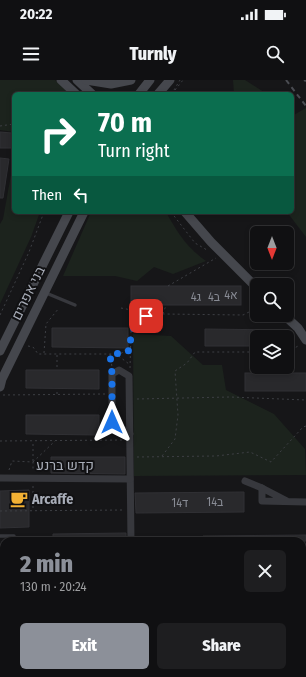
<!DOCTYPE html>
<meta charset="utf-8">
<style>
body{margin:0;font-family:"Fira Sans Condensed",Heebo,sans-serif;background:#1e1e20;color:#f1f3f6;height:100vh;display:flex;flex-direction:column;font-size:15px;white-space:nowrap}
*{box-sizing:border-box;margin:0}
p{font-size:13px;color:#9c9d9f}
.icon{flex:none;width:22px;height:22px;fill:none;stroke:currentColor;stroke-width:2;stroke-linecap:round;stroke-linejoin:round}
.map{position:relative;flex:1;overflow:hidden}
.drawer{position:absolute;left:0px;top:457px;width:306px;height:140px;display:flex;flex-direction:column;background:#101012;border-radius:12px 12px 0 0;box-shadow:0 2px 6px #0003,0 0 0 1px #303032}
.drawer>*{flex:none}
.hud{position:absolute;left:12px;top:12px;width:282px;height:122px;border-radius:6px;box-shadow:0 2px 6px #0003,0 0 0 1px #303032;background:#0b6e4f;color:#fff;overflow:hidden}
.needle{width:26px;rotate:180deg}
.fabs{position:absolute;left:250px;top:146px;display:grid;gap:8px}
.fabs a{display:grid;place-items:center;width:44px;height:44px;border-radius:6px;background:#101012;box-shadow:0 2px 6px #0003,0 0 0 1px #303032;font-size:20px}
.pin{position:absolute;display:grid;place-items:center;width:34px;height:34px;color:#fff;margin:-17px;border-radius:8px;box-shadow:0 2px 6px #0006}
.me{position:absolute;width:44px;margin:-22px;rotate:0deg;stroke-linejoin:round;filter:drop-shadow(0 0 3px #0008)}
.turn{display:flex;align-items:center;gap:14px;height:84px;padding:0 20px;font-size:18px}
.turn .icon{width:52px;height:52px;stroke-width:2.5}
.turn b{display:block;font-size:28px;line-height:34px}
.then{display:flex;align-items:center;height:38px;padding:0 20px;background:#0003;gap:8px;font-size:15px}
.round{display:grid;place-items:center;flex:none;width:42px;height:42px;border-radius:6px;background:#1e1e20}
.overview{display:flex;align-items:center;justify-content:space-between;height:68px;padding:0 20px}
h1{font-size:24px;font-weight:800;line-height:30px;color:#8c9099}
.cta{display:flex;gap:8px;margin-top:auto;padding:8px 20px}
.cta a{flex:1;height:46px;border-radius:6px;background:#8c9099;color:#fff;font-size:16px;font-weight:800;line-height:46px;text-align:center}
.cta a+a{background:#1e1e20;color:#f1f3f6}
.status{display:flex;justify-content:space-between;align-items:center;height:28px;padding:0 20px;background:#101012;direction:ltr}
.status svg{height:11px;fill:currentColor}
header{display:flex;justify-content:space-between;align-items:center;height:52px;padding:0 20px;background:#101012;font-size:18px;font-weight:800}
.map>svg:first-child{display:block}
</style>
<div class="status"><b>20:22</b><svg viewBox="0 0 49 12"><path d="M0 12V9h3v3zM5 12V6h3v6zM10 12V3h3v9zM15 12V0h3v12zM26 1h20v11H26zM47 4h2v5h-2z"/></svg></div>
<header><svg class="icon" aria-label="menu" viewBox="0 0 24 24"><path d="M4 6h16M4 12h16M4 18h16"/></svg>Turnly<svg class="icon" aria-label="search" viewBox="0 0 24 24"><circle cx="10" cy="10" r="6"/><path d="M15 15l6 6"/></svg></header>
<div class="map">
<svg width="306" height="597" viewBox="0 0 306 597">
<rect width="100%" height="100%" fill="#161618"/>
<!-- green -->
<g fill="#1c231d">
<path d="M0 0H55L71 14H14V52L0 50Z"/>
<path d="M233 0H245L267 14H234Z"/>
<path d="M306 28V157L287 132H292V36Z"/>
<path d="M14 78V132H40L31 157 0 224V144L3 139Z"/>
<path d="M91 132H166C177 152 187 168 206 181L173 194 154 187 137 201 115 196H63Z"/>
<path d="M133 254 171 256 203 285H222L226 310 274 334 305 369 306 395 134 396Z"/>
</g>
<!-- building -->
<g fill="#29292c" stroke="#303034">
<path d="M0 52 12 53V68H0Z"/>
<path d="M0 78 9 79 3 118H0Z"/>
<rect x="131" y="206" width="110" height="19"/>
<path d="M52 248H128V268L52 267Z"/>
<path d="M205 249 280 250V257H257V266H205Z"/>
<path d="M26 290H99V309L26 308Z"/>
<rect x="245" y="293" width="61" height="18"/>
<path d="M26 335H99V355L26 354Z"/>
<path d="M51 377H125V394L51 393Z"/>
<path d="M29 410V447L0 448V411Z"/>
<path d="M244 412V432L136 433 135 413Z"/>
<path d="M126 453V461H53V454Z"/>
<path d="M306 455V461H203V456Z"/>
</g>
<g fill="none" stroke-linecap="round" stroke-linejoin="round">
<!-- path -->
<g stroke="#3d3f44" stroke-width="1" stroke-dasharray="2 3" stroke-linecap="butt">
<path d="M174 10 180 0"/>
<path d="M116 11V14"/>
<path d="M172 14 183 0"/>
<path d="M0 46 14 44"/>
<path d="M171 132 195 163 207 170"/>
<path d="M168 206 216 178"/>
<path d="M121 228 142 232 145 236"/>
<path d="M163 234 166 225"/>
<path d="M0 235 29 172 44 132"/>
<path d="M28 266 33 267 38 274H116L129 284"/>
<path d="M287 272 300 265"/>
<path d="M44 273 46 244 59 228"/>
<path d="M110 274 112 287"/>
<path d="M116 274 122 273 124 270 129 271"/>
<path d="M57 275V290"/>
<path d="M130 288 131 251 146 236 163 234 243 235 257 228"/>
<path d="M57 314V309"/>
<path d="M3 315 105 314"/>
<path d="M137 319 230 317 306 320"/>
<path d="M0 361 123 360"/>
<path d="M162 376 175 359 178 335 175 291 187 283 195 272H257"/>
<path d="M137 377 216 376 250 372 271 382 303 347 306 346"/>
<path d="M33 381V361"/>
<path d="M33 382 55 361"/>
<path d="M9 390 12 381 33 382V391"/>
<path d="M33 406V431"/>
<path d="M0 431 123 430"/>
</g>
<!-- lane -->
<g stroke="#37383d" stroke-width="3.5">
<path d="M46 213 75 225"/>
<path d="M0 456H14"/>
</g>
<!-- street -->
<g stroke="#37383d" stroke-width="7">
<path d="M130 354 112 342V294L119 290 129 296 131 461"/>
<path d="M0 398 130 399"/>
<path d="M245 401 262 408"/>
<path d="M287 421 262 408V421L306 422"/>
<path d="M108 593 109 597"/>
</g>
<!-- secondary -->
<g stroke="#45474d" stroke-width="9">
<path d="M61 0 76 14"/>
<path d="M77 0 92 14"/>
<path d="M86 0 111 4 131 0"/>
<path d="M139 14 150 0"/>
<path d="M158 14 170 0"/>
<path d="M185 132 211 162 257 208"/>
<path d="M284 235 298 248 306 260"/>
<path d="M0 271 69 132"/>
<path d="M0 307 2 299 84 132"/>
</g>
<!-- rail -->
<g stroke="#4a4c52" stroke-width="2" stroke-dasharray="5 4" stroke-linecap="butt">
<path d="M286 0 306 26"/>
<path d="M304 0 306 1"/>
</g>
</g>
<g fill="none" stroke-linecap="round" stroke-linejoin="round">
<!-- route -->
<path stroke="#1a73e8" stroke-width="7" stroke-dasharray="0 12.6" d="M112 342V294L110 274 122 273 124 270 130 271 131 251 146 236"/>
</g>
<!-- icons -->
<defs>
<g id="cafe-bare" transform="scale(1.38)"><path d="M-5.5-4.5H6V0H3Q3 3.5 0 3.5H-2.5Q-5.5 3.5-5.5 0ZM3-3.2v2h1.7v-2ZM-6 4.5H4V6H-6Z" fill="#f2b134" stroke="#111113" stroke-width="2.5" paint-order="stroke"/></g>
</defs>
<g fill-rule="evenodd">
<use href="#cafe-bare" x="19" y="419"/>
</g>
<g text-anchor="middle" stroke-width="4" stroke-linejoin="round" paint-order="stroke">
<!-- number labels -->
<g font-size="12" fill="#888b94">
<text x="231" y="219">4א</text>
<text x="196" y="221">4ג</text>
<text x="214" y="221">4ב</text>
<text x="215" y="426">14ב</text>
<text x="180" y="427">14ד</text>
</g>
<!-- street labels -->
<g font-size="14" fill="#a8adb8" stroke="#111113">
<text transform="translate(28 213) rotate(-64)" y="5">בני אפרים</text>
<text x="65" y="390">קדש ברנע</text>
</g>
<!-- poi labels -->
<g font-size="14" font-weight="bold" fill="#a8adb8" stroke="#111113" text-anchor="start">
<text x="32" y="424">Arcaffe</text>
</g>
</g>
</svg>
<div class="fabs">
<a><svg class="needle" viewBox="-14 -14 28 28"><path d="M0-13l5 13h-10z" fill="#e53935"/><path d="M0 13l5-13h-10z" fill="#9c9d9f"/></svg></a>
<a><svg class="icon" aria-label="search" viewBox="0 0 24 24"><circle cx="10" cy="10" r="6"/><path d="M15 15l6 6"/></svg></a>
<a><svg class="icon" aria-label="layers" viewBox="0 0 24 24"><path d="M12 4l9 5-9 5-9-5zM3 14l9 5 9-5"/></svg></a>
</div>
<div class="pin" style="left:146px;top:236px;background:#d93025"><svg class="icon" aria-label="arrive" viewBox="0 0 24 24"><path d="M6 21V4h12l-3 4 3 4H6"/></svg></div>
<svg class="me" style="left:112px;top:342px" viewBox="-20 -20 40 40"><path d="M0-17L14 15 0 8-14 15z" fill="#1a73e8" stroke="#fff" stroke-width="4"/></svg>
<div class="hud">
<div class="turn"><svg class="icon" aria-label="right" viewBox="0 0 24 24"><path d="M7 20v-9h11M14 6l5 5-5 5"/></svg><div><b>70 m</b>Turn right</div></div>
<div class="then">Then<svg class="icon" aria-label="left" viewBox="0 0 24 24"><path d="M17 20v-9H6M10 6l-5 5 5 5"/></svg></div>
</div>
<section class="drawer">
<div class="overview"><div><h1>2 min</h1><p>130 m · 20:24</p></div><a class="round"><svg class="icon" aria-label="close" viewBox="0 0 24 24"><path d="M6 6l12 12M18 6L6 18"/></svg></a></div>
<div class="cta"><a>Exit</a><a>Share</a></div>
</section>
</div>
